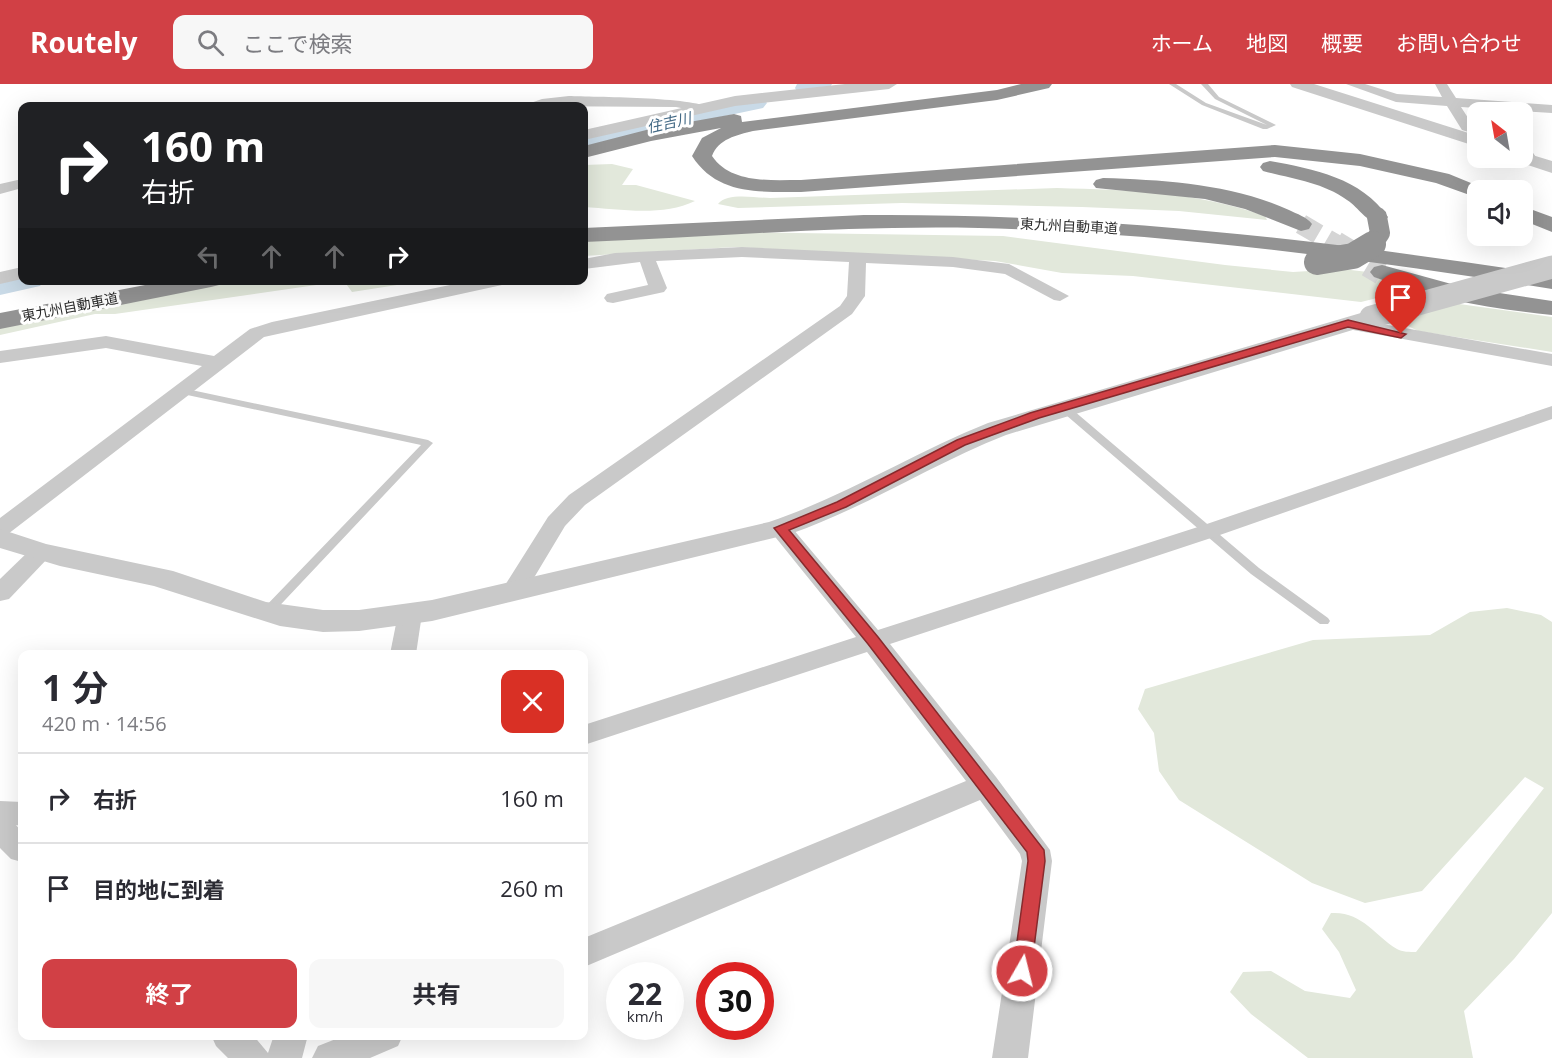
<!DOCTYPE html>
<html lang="ja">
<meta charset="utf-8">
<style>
body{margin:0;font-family:"Open Sans","Noto Sans JP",sans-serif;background:#f7f7f7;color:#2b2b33;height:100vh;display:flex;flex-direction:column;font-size:22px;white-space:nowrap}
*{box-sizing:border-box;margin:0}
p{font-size:20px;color:#7c7c81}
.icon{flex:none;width:33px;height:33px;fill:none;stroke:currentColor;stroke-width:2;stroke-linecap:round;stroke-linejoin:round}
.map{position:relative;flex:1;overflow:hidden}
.panel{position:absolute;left:18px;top:566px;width:570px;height:390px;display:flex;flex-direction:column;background:#fff;border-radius:12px;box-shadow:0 6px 24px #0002}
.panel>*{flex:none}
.top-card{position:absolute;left:18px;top:18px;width:570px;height:183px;border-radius:12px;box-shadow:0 6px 24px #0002;background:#202124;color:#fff;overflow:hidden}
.needle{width:39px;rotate:329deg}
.buttons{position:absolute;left:1467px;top:18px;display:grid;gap:12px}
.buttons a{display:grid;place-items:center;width:66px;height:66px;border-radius:12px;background:#fff;box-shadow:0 6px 24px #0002;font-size:30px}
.speed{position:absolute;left:606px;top:878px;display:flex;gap:12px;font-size:30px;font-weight:700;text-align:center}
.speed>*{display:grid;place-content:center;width:78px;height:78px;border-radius:50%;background:#fff;box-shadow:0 6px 24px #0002;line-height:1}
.speed small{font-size:15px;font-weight:400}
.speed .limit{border:9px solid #d22;background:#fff;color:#111}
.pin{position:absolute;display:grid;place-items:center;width:51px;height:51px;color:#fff;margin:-62px -26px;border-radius:50% 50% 50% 0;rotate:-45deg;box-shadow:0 0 6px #0007}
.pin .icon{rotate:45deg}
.me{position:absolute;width:66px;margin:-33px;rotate:8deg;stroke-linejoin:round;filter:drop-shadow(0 0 4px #0008)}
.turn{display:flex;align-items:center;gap:21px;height:126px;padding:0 24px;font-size:27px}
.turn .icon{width:78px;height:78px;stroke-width:2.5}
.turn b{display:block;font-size:42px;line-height:51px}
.lanes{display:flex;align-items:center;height:57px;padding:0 24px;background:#0003;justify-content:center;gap:30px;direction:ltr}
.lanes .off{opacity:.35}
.round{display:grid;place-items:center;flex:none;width:63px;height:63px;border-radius:12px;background:#f7f7f7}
.summary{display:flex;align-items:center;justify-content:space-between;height:102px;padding:0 24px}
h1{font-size:36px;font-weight:700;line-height:45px}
.primary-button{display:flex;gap:12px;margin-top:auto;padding:12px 24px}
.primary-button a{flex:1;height:69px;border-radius:12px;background:#d14045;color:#fff;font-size:24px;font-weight:700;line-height:69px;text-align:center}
.primary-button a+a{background:#f7f7f7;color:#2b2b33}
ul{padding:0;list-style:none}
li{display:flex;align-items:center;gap:18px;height:90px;padding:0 24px;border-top:2px solid #e1e1e2}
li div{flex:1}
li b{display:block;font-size:22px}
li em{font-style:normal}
header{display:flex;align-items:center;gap:36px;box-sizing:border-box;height:84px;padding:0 30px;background:#d14045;color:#fff}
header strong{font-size:28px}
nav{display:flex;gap:33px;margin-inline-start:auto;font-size:21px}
.search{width:420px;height:54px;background:#f7f7f7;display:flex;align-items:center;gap:15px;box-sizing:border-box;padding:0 21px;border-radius:12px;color:#7c7c81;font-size:22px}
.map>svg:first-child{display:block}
</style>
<header>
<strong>Routely</strong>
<div class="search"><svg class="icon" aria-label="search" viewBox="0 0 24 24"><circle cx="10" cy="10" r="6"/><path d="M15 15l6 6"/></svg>ここで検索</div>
<nav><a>ホーム</a><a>地図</a><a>概要</a><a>お問い合わせ</a></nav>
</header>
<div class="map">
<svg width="1552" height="974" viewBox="0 0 1552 974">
<rect width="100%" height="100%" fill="#fff"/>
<!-- green -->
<g fill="#e2e8db">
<path d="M612 80 633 85 622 101H636L695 117C662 133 619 125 584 123V81Z"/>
<path d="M1057 104C1128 106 1198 108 1265 132L1267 136 1179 127 1082 123 902 119 738 124 718 120C727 108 756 114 770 114Z"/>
<path d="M733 148 1003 152 1225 181 1293 188 1342 185 1368 188 1409 206 1361 218 1133 192 1062 189 995 177 734 163 584 172V157Z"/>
<path d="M237 197H406L397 201 352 208 344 197 115 230H95L0 251V244L138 213Z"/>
<path d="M1452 219 1552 233V268L1418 247 1402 239 1400 232Z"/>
<path d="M1507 524 1541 531 1552 538V829L1514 875 1464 927 1473 974H1308L1251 930 1230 908 1243 888 1271 887 1305 907 1350 914 1356 906 1339 868 1322 845 1331 829C1362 827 1374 851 1397 865 1402 868 1410 868 1416 868L1544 704 1525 693 1422 807 1365 819 1312 799 1179 716 1159 687 1154 649 1138 625 1145 605 1313 556 1430 551 1470 528Z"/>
</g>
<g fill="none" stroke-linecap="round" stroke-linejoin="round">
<!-- river -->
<g fill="#c9dae7" fill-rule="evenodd">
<path d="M797 0H832L829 5 806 11 798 9 795 4Z"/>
<path d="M755 12 763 14 767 19 763 24 659 46 584 65V51L656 32Z"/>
<path d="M22 188V196H44L40 202 0 211V193Z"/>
</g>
<!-- motorway-tunnel-far1 -->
<path stroke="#d5d5d5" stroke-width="20" stroke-dasharray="20 10" stroke-linecap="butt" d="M1301 140 1337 161"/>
<!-- motorway-tunnel -->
<path stroke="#d5d5d5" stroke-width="26" stroke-dasharray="26 13" stroke-linecap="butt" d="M1335 160 1382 188"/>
<!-- service -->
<g fill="#c9c9c9" fill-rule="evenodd">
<path d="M1169 0H1176L1206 19 1267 41 1215 15 1201 0H1208L1219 13 1276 41 1267 45H1263L1202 21Z"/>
<path d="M182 304 428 356 433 359 269 533 265 534 259 530 261 527 421 361 178 309V305Z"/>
<path d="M1063 320 1067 321 1259 484 1328 534 1330 537 1328 540H1320L1251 490 1059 325V321Z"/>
</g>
<!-- minor -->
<g fill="#c9c9c9" fill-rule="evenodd">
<path d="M1346 0H1365L1397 10 1442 13 1435 0H1447L1456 14 1552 21V29L1461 23 1472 40 1478 42V51L1462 46 1447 22 1396 18Z"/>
<path d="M569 12C591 13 697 13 708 24L701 28 676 23 522 22 542 15Z"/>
<path d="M1522 61C1530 63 1534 70 1538 76L1536 79H1526L1521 74Z"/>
<path d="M22 95V104L0 110V100Z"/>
<path d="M742 163 953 173 1009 180 1069 212 1060 217 1054 216 1005 190 953 183 866 179 865 212 852 230 585 421 565 442 523 512 514 514 505 512 502 506 548 433 569 411 840 222 847 212 849 178 742 173 656 177 667 204 664 208 613 219 607 218 604 214 607 210 648 201 640 178 584 185V175L615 169Z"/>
<path d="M474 196H510L502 201 264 253 8 450 0 452V434L202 282 106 264 0 279V267L106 252 214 272 250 245 272 238Z"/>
<path d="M1348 234 1552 270V282L1342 244 1339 240Z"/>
<path d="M1552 322V335L1217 452 890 560 996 693 1050 766 1052 777 1028 974H992L1022 777 1020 770 980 716 584 883V854L966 697 867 568 584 661V641L856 553 772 449 768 444 772 439H788L878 546 1201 442Z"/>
<path d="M40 462 48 464 52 469 48 474 9 515 0 517V495L32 464Z"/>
<path d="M410 522 419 524 422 530 416 570H390L398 530 401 524Z"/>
<path d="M0 717 22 718V742L16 741 22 748V778L11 775 0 764Z"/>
<path d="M211 951H253L268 969 274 951H308L302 974H228L216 962Z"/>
<path d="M346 951H403L398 962 370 974H312L318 962Z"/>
</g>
<!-- tertiary -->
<g fill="#c9c9c9" fill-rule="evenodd">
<path d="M845 0H897L889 5 735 22 584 56V46L735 12Z"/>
<path d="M1290 0H1314L1478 52V63L1292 3Z"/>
<path d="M1522 68 1552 77V89L1516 77 1513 74H1522Z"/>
<path d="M22 183V195L0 200V188Z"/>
<path d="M1371 226 1379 228 1382 233 1379 238 1006 351C932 380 865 424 790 450L432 537 359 547 323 548 280 542 154 502 60 482 0 464V445L46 460 173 487 266 518 323 526H359L432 516 769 438C846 412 913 369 988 339Z"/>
</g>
<!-- motorway -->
<g fill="#939393" fill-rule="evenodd">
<path d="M1021 0H1052L1049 4 997 16 753 47C737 51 718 55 712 72 731 100 771 96 801 96L1275 61 1360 70 1449 90 1488 106H1478V114L1436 99 1360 82 1275 73 801 108C759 108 717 111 692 72L702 54 721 44 651 57 584 74V62L650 45 734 30 741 32 742 38 997 6Z"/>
<path d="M1270 77C1314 85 1361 94 1388 133L1385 138C1367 142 1361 125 1347 116 1322 98 1292 95 1263 87L1260 83 1263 79Z"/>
<path d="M1103 94C1166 96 1231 100 1289 126 1297 130 1307 133 1312 140L1309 145 1301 147 1245 125 1205 115 1096 104 1093 100 1096 96Z"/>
<path d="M1522 122 1552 133V148L1522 136Z"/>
<path d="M864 131C1096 129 1323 156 1552 191V205C1362 175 1172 149 979 144 847 141 715 153 584 158V144Z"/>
<path d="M1382 181 1466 204 1552 217V231C1491 225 1432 214 1374 193L1370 188 1374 183Z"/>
<path d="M171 196H223L219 201 211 203 0 245V229Z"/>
</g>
<!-- tertiary-bridge -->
<path stroke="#c9c9c9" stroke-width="23" d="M1371 233 1552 183"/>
<!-- motorway-bridge-far1 -->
<path stroke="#939393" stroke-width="20" d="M1372 161 1380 149 1377 133"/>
<!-- motorway-bridge -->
<path stroke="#939393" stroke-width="26" d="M1317 178 1353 172 1373 160"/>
</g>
<!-- route -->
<path fill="#d14045" stroke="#882a2d" stroke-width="1.5" d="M1348 236 1406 250 1401 254 1348 243 1039 334 965 361 846 423 789 446 878 553 1044 766 1045 777 1031 887 1029 893 1022 895 1015 893 1013 887 1028 777 1027 768 868 560 774 444 837 418 957 356 1030 329Z"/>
<g text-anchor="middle" stroke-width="6" stroke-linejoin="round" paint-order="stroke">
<!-- far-street labels -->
<g font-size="14" fill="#2c2c2c" stroke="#fff">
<text transform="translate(1069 142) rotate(3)" y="5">東九州自動車道</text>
<text transform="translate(70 223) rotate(-11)" y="5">東九州自動車道</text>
</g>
<!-- far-water labels -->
<g font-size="15" font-style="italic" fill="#436985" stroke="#fff">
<text transform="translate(669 39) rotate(-13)" y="5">住吉川</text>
</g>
</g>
</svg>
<div class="buttons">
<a><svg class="needle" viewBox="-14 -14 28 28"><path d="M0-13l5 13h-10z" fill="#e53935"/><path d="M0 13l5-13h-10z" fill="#7c7c81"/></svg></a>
<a><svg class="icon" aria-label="sound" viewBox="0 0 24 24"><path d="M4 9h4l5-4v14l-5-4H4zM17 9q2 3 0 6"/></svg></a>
</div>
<div class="speed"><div>22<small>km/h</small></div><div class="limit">30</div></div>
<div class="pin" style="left:1401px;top:250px;background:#d93025"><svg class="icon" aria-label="arrive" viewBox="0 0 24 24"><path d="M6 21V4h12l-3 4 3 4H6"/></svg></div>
<svg class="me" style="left:1022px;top:887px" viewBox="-20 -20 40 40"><circle r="17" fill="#d14045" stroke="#fff" stroke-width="3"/><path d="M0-11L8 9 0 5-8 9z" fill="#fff"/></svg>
<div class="top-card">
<div class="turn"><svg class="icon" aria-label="right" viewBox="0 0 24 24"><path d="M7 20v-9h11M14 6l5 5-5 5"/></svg><div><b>160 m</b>右折</div></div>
<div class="lanes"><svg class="icon off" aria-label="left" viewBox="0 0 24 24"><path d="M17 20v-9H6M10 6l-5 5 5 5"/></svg><svg class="icon off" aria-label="ahead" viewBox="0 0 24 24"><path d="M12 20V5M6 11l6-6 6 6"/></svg><svg class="icon off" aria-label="ahead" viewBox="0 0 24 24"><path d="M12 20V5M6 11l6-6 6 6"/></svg><svg class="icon" aria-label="right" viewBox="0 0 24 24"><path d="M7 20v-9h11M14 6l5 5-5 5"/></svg></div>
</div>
<section class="panel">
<div class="summary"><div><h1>1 分</h1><p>420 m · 14:56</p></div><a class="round" style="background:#d93025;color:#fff"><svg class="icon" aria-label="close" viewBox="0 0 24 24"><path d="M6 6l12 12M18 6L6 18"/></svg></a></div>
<ul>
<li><svg class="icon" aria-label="right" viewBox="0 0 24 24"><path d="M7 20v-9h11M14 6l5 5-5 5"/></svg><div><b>右折</b></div><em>160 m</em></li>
<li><svg class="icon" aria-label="arrive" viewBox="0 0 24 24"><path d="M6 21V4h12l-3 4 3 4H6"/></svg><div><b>目的地に到着</b></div><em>260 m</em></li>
</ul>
<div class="primary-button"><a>終了</a><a>共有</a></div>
</section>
</div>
